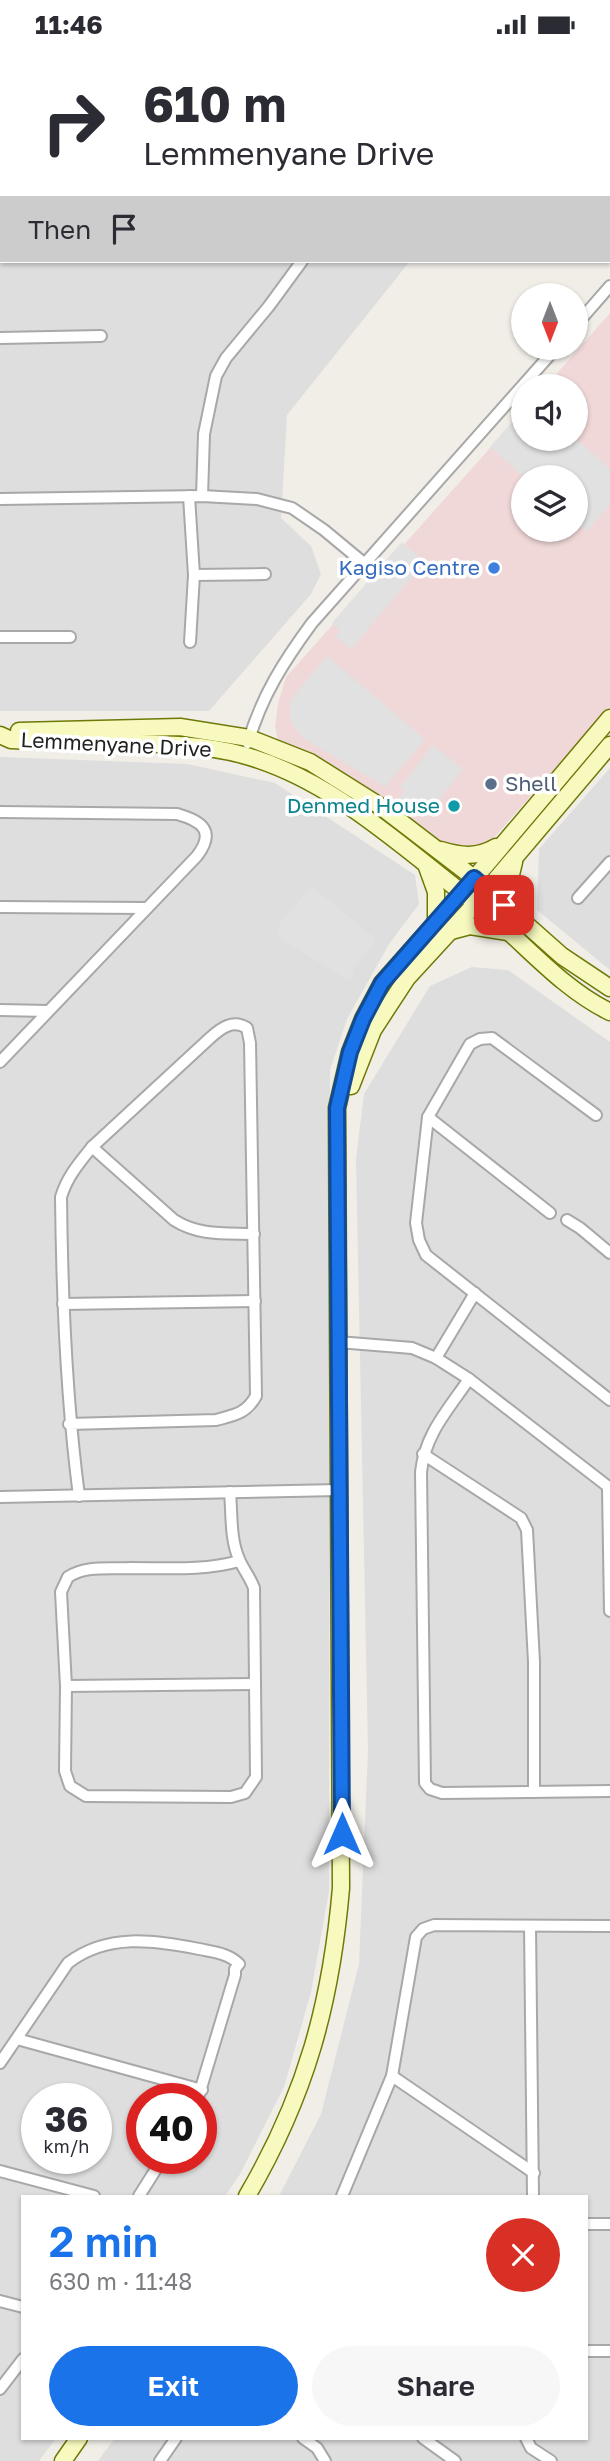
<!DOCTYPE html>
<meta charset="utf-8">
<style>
body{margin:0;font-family:"Golos Text",sans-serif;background:#f7f7f7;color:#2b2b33;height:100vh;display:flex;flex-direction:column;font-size:26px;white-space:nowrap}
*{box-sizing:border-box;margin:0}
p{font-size:23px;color:#7c7c81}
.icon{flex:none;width:38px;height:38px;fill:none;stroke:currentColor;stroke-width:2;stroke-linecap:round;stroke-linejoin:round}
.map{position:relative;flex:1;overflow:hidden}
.sheet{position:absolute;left:21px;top:2146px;width:567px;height:245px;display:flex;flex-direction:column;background:#fff;border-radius:0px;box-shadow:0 2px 5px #0004}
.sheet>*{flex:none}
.hud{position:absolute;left:0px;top:0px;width:611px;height:214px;box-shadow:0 2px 5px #0004;background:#fff;color:#2b2b33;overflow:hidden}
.needle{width:46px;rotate:180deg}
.fabs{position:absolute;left:511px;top:234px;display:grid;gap:14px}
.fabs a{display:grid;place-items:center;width:77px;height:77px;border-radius:50%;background:#fff;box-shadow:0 2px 5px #0004;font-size:35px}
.speed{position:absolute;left:21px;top:2034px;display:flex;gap:14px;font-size:35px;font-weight:700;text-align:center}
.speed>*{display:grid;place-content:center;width:91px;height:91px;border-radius:50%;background:#fff;box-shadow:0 2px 5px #0004;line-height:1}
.speed small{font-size:18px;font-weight:400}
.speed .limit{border:10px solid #d22;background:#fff;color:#111}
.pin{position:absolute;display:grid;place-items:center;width:60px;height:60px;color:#fff;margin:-30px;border-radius:14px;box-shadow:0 4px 10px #0006}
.me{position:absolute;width:77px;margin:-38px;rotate:0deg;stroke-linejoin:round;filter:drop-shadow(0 0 5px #0008)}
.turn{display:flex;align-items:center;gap:24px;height:147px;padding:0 28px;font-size:32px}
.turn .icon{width:91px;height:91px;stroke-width:2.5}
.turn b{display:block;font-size:49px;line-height:60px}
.then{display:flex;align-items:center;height:66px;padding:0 28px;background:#0003;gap:14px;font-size:26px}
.round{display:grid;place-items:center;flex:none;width:74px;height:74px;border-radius:37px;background:#f7f7f7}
.head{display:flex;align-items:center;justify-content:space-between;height:119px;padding:0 28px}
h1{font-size:42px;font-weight:600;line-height:52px;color:#1a73e8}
.cta{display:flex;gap:14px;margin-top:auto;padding:14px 28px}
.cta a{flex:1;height:80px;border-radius:42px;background:#1a73e8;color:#fff;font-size:28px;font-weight:600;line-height:80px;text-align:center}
.cta a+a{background:#f7f7f7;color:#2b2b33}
.status{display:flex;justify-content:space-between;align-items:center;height:49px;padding:0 35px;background:#fff;direction:ltr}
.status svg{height:19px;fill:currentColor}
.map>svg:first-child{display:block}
</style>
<div class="status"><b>11:46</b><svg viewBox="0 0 49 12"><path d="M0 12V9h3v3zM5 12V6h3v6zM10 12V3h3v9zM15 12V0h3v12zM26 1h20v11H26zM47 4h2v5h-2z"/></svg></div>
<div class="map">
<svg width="610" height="2412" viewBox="0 0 610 2412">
<rect width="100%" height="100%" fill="#f1eee8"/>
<!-- residential -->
<g fill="#dfdede" fill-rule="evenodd">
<path d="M0 0H610L609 53V2H2V212H410L287 366 281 469 311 497 321 525 311 545 209 662H0Z"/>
<path d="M0 708 187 715 275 734 415 826 419 855 389 895 347 970 330 1021 329 1842 311 1943 284 2038 239 2127 225 2147H23V2389H56L39 2412H0ZM37 2049H96V2109H37ZM142 2049H201V2109H142Z"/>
<path d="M610 719V921L537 861 539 800Z"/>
<path d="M472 918 508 921 610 993V2412H98L115 2389H586V2147H279L321 2065 359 1915 368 1701 356 1110 364 1045 430 937Z"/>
</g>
<!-- commercial -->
<path fill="#f1d8d8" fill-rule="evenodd" d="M610 264V658L481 803 458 804 378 757 325 711 304 700 283 695 278 691 275 678 278 655 286 628 523 362V390H576V338H545ZM523 429H576V481H523Z"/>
<!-- parking -->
<g fill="#e1e1e1">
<path d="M523 361V390H576L610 420V456L586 483 576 474V429H525L490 398Z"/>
<path d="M402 493 425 513 351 600 335 587 340 581 332 574Z"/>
<path d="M327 607 425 690 385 738 305 690 296 681 290 671V651Z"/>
<path d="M433 696 463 720 434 757 430 754 420 766 399 750 404 742 400 738Z"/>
<path d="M314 839 377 891 354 919 351 933 276 887 280 874 308 841Z"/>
</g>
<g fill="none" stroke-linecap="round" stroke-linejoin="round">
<!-- street casing -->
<g stroke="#a8a8a8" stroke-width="14">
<g id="street">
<path d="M128 0 130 2"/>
<path d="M422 0 424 2"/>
<path d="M532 0 534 2"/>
<path d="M118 2 120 0"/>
<path d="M562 2 563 0"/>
<path d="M609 29 610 28"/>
<path d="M0 143 2 140"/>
<path d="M576 276 610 237"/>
<path d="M0 289 101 287"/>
<path d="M189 447 194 526 190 593"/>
<path d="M202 447 204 385 216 327 226 309 269 257 302 212"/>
<path d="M0 450 202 447 257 450 292 459 324 481 365 515"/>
<path d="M194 526 265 525"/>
<path d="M0 588H70"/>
<path d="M248 694C261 648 284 612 312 574L556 299"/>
<path d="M0 763 177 765C202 772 216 782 197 807L0 1013"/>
<path d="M578 849 610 813"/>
<path d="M0 858 146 859"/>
<path d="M0 961 48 962"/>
<path d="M596 1066 492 989 480 990 470 995 428 1068 416 1174 419 1191 426 1206 610 1351"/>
<path d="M428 1068 550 1164"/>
<path d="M92 1098 174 1171C199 1187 225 1184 254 1185"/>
<path d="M567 1171 580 1179 610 1204"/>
<path d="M63 1255 255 1252"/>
<path d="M338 1293 412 1299 436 1309 469 1330 610 1439"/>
<path d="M436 1309 475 1244"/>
<path d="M469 1330C448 1361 425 1385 421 1423L425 1734 430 1740 442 1744 610 1742"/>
<path d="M69 1375 216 1371C234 1366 246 1365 256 1347L250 994 247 979C233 970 221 979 210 989L92 1098C79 1114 67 1128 61 1148 62 1248 66 1348 79 1447"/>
<path d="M423 1405 521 1469 527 1481 534 1613V1743"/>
<path d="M608 1439 610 1562"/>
<path d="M230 1443C232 1465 230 1490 239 1510 243 1520 250 1528 254 1539L256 1728 245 1744 231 1748 86 1747 70 1737 65 1722 66 1637 61 1543 68 1528C86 1516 110 1520 131 1519 168 1519 204 1522 239 1512"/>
<path d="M0 1448 339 1441"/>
<path d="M66 1637 254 1635"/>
<path d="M530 1877 533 2147"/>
<path d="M17 1990 202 2041"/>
<path d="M0 2014 68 1914C107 1884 154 1891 199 1900 213 1903 228 1904 239 1915L235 1920V1926L198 2049"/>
<path d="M392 2027 534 2124"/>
<path d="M0 2122 94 2147"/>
<path d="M139 2147 163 2109"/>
<path d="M342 2147 392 2027 416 1888 423 1880 434 1876 610 1877"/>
<path d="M586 2175H610"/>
<path d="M0 2252 23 2258"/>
<path d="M586 2302H610"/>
<path d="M0 2340 23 2310"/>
<path d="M303 2389 317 2399 325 2412"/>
<path d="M423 2389 455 2412"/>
<path d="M526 2389 531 2399 551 2412"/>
<path d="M160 2412 176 2389"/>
</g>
</g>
<!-- secondary casing -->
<g stroke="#6e7907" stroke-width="19">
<g id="secondary">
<path d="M19 682 180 678 249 689 310 713 380 757 474 829 562 907 610 939"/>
<path d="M0 686 11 691C43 692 74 694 106 694 152 695 199 694 243 706 332 730 403 799 474 853 521 889 557 937 610 963"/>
<path d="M441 801C461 807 477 809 496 798"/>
<path d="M514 813C509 833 505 847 517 865"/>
<path d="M427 818 436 843V870"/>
<path d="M451 882 470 877 508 883"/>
<path d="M351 1037 373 981 407 929 476 854 610 696"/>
<path d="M247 2147C306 2046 331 1955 341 1839L337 1059 350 1003 363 970 382 934 462 844 610 669"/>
<path d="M63 2412 79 2389"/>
</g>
</g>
<!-- street -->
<use href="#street" stroke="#fff" stroke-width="10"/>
<!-- secondary -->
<use href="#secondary" stroke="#f7f9be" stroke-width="16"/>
</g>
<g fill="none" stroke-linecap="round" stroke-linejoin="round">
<!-- route casing -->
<g stroke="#114b97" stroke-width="18">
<path id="route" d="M342 1785 337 1059 350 1003 363 970 382 934 474 829 504 856"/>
</g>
<!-- route -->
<use href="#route" stroke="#1a73e8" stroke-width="12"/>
</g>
<!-- markers -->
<circle fill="#3f7fe0" stroke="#fff" stroke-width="2.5" cx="494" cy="519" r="7"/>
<circle fill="#5c6f8a" stroke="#fff" stroke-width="2.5" cx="491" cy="735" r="7"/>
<circle fill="#0f9aa8" stroke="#fff" stroke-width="2.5" cx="454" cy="757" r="7"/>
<g text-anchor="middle" stroke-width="7" stroke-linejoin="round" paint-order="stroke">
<!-- shop labels -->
<g font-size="21" fill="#366cbe" stroke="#fff" text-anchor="end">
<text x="480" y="526">Kagiso Centre</text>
</g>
<!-- street labels -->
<g font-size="21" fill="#212121" stroke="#fff">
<text transform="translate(116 696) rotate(3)" y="7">Lemmenyane Drive</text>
</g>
<!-- service labels -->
<g font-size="21" fill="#4e5e75" stroke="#fff" text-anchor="start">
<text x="505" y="742">Shell</text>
</g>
<!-- culture labels -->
<g font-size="21" fill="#0d838f" stroke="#fff" text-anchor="end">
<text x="440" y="764">Denmed House</text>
</g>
</g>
</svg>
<div class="fabs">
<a><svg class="needle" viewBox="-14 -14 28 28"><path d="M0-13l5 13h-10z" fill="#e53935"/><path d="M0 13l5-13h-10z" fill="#7c7c81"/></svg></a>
<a><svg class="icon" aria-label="sound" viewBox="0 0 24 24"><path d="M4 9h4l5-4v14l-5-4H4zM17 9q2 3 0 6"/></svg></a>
<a><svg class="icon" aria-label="layers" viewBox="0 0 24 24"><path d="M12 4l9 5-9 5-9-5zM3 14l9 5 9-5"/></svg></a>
</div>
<div class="speed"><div>36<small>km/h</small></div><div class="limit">40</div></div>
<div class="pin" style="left:504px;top:856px;background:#d93025"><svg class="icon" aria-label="arrive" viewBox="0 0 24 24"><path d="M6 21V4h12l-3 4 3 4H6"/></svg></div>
<svg class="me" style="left:342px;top:1785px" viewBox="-20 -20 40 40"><path d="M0-17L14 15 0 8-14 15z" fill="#1a73e8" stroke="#fff" stroke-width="4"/></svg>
<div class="hud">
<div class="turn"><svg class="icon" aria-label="right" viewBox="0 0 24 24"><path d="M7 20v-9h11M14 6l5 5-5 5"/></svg><div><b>610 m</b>Lemmenyane Drive</div></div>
<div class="then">Then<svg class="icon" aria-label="arrive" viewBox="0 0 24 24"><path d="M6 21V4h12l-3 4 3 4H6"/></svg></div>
</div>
<section class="sheet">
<div class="head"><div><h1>2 min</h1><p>630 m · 11:48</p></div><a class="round" style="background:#d93025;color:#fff"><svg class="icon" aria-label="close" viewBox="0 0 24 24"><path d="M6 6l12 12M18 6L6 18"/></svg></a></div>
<div class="cta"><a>Exit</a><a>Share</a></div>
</section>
</div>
